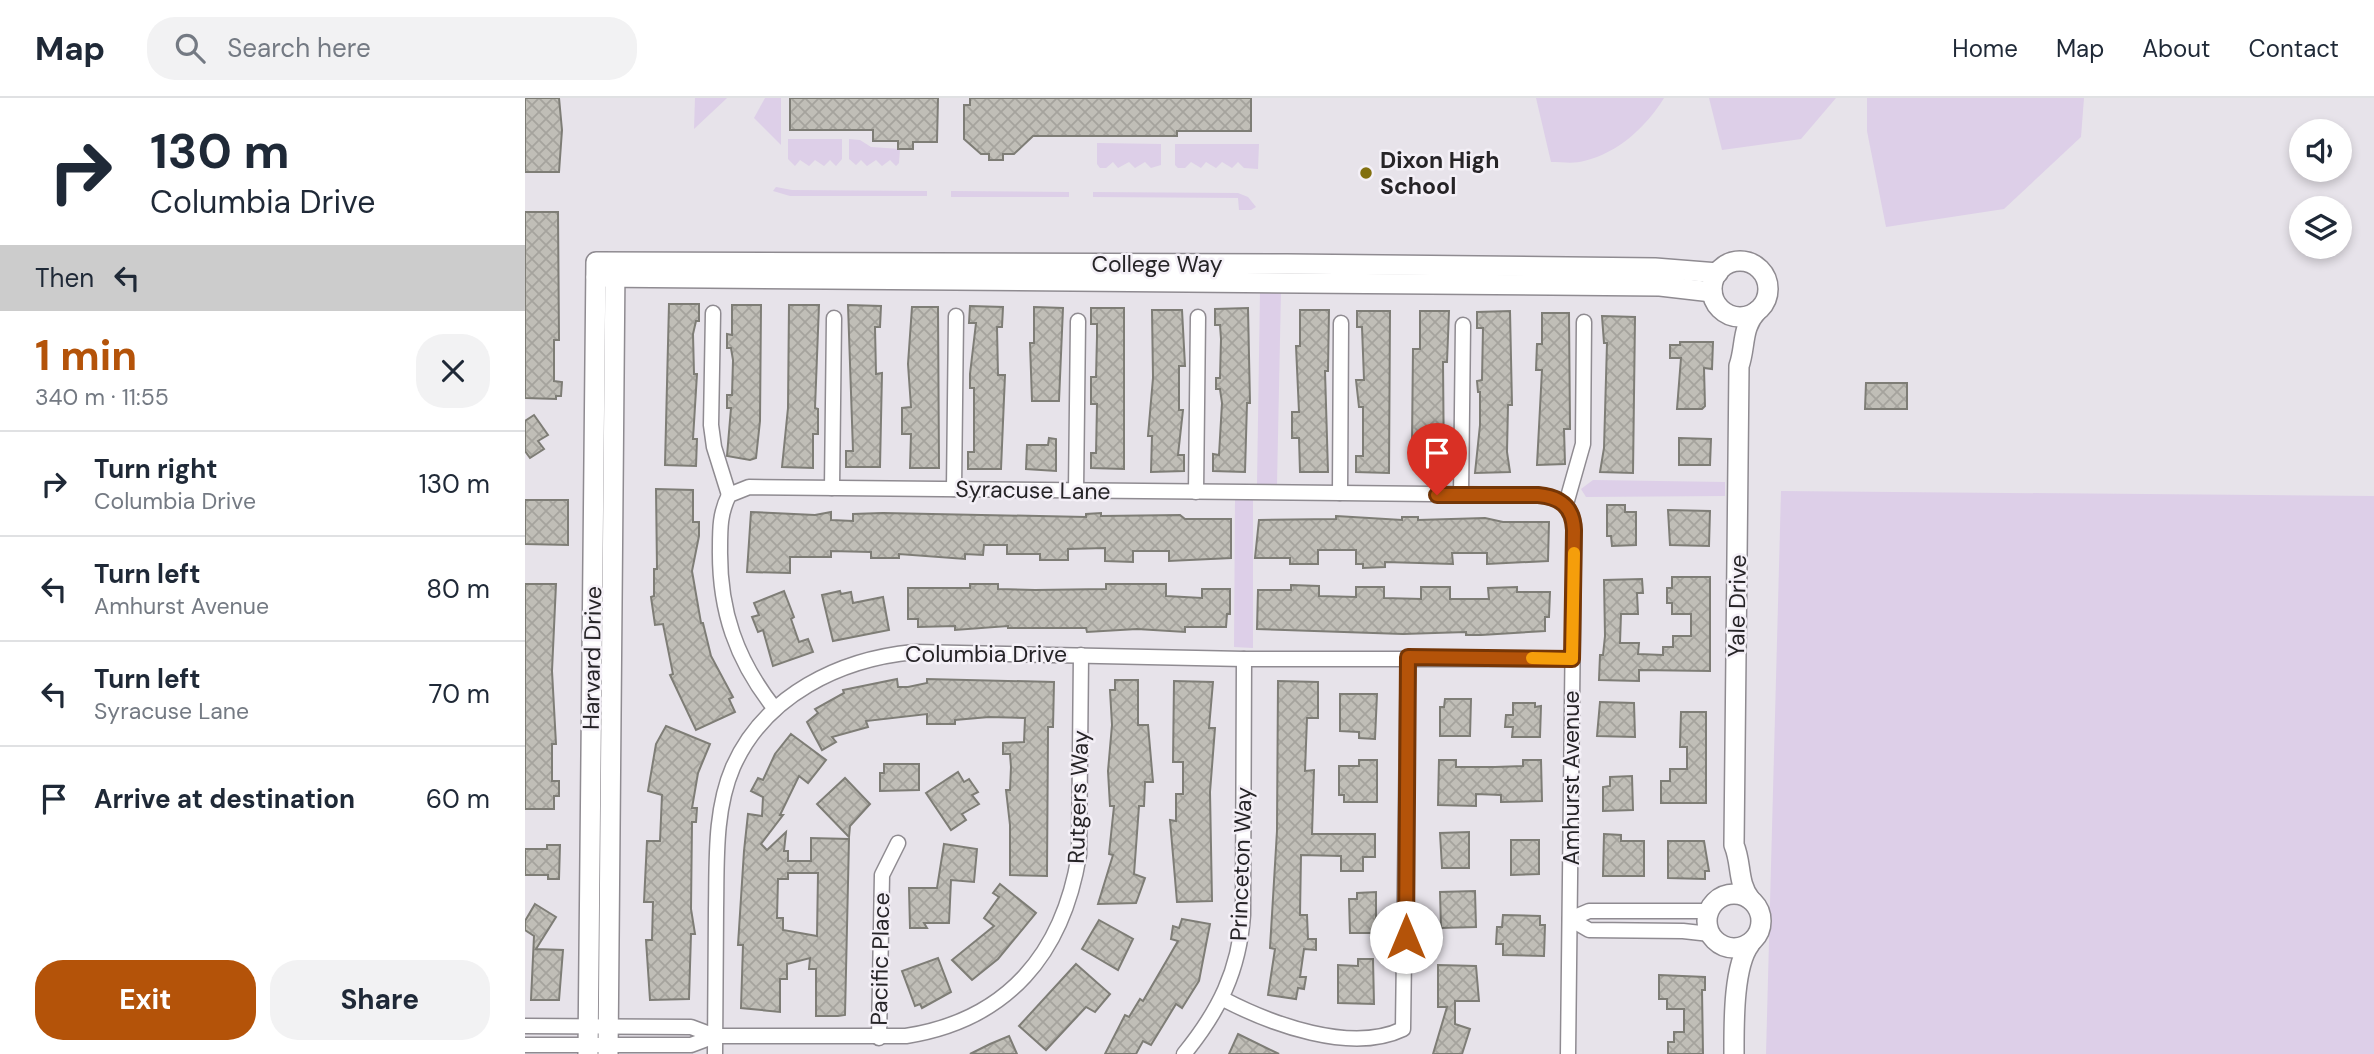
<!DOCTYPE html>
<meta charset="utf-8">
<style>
body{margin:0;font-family:"DM Sans",sans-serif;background:#f2f2f3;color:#1f2937;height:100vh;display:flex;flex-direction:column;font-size:26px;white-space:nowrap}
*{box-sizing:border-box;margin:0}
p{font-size:23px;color:#747a83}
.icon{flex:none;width:38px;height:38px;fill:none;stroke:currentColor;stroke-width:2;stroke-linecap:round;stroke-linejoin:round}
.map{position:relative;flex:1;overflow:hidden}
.details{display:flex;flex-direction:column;background:#fff;width:525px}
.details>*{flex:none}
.guide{background:#fff;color:#1f2937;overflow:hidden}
.tools{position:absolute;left:1764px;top:21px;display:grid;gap:14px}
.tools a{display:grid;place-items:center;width:63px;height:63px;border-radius:50%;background:#fff;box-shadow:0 4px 10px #0003;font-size:35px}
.pin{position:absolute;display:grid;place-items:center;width:60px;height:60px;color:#fff;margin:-72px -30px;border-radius:50% 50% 50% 0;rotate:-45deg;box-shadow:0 0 7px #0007}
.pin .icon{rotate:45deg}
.me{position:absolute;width:77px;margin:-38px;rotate:0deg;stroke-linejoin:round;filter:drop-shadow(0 0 5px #0008)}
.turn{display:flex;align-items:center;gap:24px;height:147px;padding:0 35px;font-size:32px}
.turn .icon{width:91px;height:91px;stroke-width:2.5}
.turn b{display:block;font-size:49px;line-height:60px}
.then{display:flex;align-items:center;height:66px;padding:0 35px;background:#0003;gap:14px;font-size:26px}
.round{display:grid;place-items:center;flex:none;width:74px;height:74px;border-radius:28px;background:#f2f2f3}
.overview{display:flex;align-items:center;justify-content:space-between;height:119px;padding:0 35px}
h1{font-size:42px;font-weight:700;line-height:52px;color:#b45309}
.button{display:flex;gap:14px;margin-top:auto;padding:14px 35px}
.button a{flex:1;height:80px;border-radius:28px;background:#b45309;color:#fff;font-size:28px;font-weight:700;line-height:80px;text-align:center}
.button a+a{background:#f2f2f3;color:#1f2937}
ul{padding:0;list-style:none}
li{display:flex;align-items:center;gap:21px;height:105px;padding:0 35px;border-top:2px solid #e0e1e3}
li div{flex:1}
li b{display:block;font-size:26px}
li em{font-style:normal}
header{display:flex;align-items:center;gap:42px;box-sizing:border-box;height:98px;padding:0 35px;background:#fff;border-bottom:2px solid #e0e1e3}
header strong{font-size:33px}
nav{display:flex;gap:38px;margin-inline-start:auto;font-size:24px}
.search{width:490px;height:63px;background:#f2f2f3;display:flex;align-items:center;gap:18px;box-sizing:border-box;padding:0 24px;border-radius:28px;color:#747a83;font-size:26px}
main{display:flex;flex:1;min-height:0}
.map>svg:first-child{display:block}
</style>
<header>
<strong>Map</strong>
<div class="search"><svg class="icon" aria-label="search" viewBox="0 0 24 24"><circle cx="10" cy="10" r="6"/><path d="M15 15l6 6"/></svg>Search here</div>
<nav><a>Home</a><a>Map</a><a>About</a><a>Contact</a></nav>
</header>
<main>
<section class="details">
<div class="guide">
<div class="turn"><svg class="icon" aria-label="right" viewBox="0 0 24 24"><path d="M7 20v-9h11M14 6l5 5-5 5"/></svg><div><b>130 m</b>Columbia Drive</div></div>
<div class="then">Then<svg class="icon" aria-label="left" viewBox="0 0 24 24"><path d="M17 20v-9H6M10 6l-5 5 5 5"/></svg></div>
</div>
<div class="overview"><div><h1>1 min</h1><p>340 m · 11:55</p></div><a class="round"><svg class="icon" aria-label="close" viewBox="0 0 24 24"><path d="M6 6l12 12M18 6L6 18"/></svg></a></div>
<ul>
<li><svg class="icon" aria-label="right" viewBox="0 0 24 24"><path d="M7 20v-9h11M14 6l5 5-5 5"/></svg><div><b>Turn right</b><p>Columbia Drive</p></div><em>130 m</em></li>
<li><svg class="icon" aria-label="left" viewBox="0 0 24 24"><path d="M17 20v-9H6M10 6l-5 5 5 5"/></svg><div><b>Turn left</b><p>Amhurst Avenue</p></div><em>80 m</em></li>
<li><svg class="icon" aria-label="left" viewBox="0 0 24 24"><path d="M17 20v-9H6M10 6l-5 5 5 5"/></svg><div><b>Turn left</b><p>Syracuse Lane</p></div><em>70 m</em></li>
<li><svg class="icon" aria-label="arrive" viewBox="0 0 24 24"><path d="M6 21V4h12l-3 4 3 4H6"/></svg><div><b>Arrive at destination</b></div><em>60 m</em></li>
</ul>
<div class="button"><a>Exit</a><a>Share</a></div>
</section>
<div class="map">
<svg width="1849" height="956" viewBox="0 0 1849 956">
<defs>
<pattern id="building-cross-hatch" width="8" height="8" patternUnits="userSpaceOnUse" patternTransform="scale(1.75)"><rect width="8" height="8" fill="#c0beb7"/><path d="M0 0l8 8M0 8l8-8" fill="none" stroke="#a5a39d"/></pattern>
</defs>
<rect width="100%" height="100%" fill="#e7e3ea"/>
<!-- green -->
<g fill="#ddcfe8">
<path d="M170 0H202L169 31Z"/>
<path d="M240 0H256V47L229 20Z"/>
<path d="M1011 0H1139C1121 29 1093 55 1059 63 1049 66 1037 64 1026 64Z"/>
<path d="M1184 0H1311L1276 41 1197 52Z"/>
<path d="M1342 0H1559L1556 39 1479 111 1361 129 1342 33Z"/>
<path d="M263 41H317V61L311 68 305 62 299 68 290 62 284 68 275 62 270 68 263 61Z"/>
<path d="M324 41 335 42 346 49 375 51 374 65 371 68 365 62 357 68 351 62 342 68 336 62 331 67 324 61Z"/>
<path d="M572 45 636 46V67L626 70 620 64 610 70 604 64 593 70 588 64 581 70H575L572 66Z"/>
<path d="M650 46H734L733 71 719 70 713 64 707 70 697 64 691 70 681 64 676 70 666 64 660 70H653L650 67Z"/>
<path d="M251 89 267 92 402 93V98H265L248 93Z"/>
<path d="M426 93 544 94V99H426Z"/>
<path d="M568 94 713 95 723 99 731 109 726 112H714L713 100 568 99Z"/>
<path d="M735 193H756L752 386H732Z"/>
<path d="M1068 382 1200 384V398L1061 399 1056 391Z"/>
<path d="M1256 393 1849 398V956H1241Z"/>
<path d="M710 402H728V550L709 549Z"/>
</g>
<!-- building -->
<g fill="url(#building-cross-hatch)" stroke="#7e7d76" stroke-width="2" fill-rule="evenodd">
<path d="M0 0H34L37 32 34 74H0Z"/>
<path d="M265 0H413L412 44H388V51H373V43H348V32H265Z"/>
<path d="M445 0H726V33H652V38H508L489 56H478V62H464V56H456L439 41V7H445Z"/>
<path d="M0 114H33L34 242H29V283L37 284 36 298H31V301L0 300Z"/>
<path d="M144 206H174V223H171L168 236 169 276H172L168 341H172L171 368 140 367Z"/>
<path d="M207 207H236L235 323 231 360 225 362 202 358 206 310H202V297H207L208 262 206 250H202V236L207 237Z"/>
<path d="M264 207H294L290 310 293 311V336H288V370L257 369 263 310Z"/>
<path d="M323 207 356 208 355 229H350L351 276 357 275 355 369H321V353H328Z"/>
<path d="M445 208 478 209 477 229H472L473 277H480L476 371H443V354H449V290H445V276L451 225H444Z"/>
<path d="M387 209H413L414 370H385L386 336H377V310L386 309 383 266Z"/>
<path d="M509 209 538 210 534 303H507L505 245H509Z"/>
<path d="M566 210H599V371L566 370V355H571L572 306H566V279H571L572 239V226H566Z"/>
<path d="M723 210 725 305H722L720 374 688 373V356L694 357 697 305 695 291H691V280H695L696 241 695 227H690V211Z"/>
<path d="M627 212H657L660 268H654V312H658L653 357H659V373L626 374 627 338H623L628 280Z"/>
<path d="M775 212H804L803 273H800L803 374H775L774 340H767V314H774L771 248H775Z"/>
<path d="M832 213H865L864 375 831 374V358H838V309H834L831 282H839L837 229H832Z"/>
<path d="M895 213H924L922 264H918L919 376 892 372 891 345H887L888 251H895Z"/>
<path d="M985 213 987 307H983L982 354 985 374 950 375 955 327V294H953L952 283 957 282 958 230H952V214Z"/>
<path d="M1017 215H1044L1045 331H1039L1040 366 1012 367 1017 272H1011L1012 246H1017Z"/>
<path d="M1077 218 1110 219 1108 375 1075 374 1079 350 1082 245H1079Z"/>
<path d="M1155 244H1188L1187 271 1179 270 1180 308 1177 311H1152L1156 260H1145V247H1155Z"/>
<path d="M1341 285H1382V311H1340Z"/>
<path d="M9 317 23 337 13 343 19 351 5 360 0 353V323Z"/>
<path d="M524 340 531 341V373L501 371 502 347H523Z"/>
<path d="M1154 340 1186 341 1185 367H1154Z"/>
<path d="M131 391 168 392V424H174V438L167 473 176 525H178L186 558 208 599 204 601 210 614 171 632 145 577 148 576 138 526 130 527 126 499 129 498V471H132Z"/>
<path d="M0 402H43V447L0 446Z"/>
<path d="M1082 407H1100V414H1111V447L1087 448 1086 438H1082Z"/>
<path d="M1143 412 1185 413 1184 448 1145 447Z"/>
<path d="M226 414 290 417 306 414V422L328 423V416L358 415 561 419V416L576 415V418L655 417 660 421H706V460L644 463V453H608V464L580 463V450L543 451V462H515V456H482V447H459L458 457 440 456V461L374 456V460H346V454L306 453V459H265V475L222 474Z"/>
<path d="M811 418 877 422V419H893V422L960 420 978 424H1024L1023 463 962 466V455H927L928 466 860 464V469L838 470V466H831V452H793V466H765V460H730L734 422 811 421Z"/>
<path d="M1147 479H1185V573L1114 572V583L1074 582 1075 557H1078L1080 538 1079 482 1117 481 1118 495H1112L1113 516H1096L1095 545H1114L1113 556 1138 557V549H1148V538H1166V516H1147V505H1142V490H1147Z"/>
<path d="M0 486H31L27 573 31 646H27V683H34V698H29V711H0Z"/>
<path d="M445 486H473V491L510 492 581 491V486H641V498L677 500V491H705V516H702L701 529H660V534L612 531 562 534 561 530H483V528L430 532V528L393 529V521H383V490H445Z"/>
<path d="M766 487 794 488V498L831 499V489H859V500L896 501V489H925V501H964L963 490 992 489V494H1025L1024 519H1020V533L956 537H941V534L878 536 732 531 733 492H766Z"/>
<path d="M259 493 269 519 266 521 274 544 283 541 288 554 248 568 238 532 233 534 227 519 234 517 229 505Z"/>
<path d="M315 493 316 496 326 494 328 505 358 499 364 532 308 543 297 497Z"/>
<path d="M372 581 373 589H383L402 585V581L529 584 528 629H523L522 778 485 777V727L481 692H485L486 669 485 656H478V645L499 644 500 620 464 619 430 622V626H402V616L341 623 343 629 307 639 311 644 297 652 282 624 293 615 290 611 319 595 318 592Z"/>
<path d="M590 582H613V627H623L628 684H620L619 708H614L609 776 620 780 611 805 573 806 588 757 584 756 589 708H585L583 673 587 627 585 592H590Z"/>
<path d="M649 583 688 584 684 630H690L685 694 687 803 652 804 645 722 651 723V696H658V664H648Z"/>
<path d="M753 583 793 584V620H782L780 673 789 672 787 736H850V759H838V773H816V758L776 757 775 817H782L783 841H791V852L779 851 775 879H781L779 891 773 890 771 901 743 897 750 851 745 850 752 733Z"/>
<path d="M815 596H852L850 641 834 640V634L815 633Z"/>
<path d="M920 601H946L945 638H915V609H919Z"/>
<path d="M1075 604 1109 605 1110 639 1072 638Z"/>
<path d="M988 605H1010V609L1016 608 1015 639H987L988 629H980L981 617H988Z"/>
<path d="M1156 614H1181V705H1136V683H1145V671H1162V649H1155Z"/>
<path d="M141 628 185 646 173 675 167 710H172L171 724H167L166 811 170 836H166L164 901 125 902 121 842H127L128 804H119L122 743H135L137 697 123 693 131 646Z"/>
<path d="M266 636 301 662 283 685 274 678 255 717H258L236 746 242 752 261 734 259 753H263V763H286V740L324 741 320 917 313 918H291V871H284L285 860 262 866V881H255V914L216 910 218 847H213L219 753 223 716 237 718 238 699 226 693 233 680 238 682 250 656ZM263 775H293L292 838 258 832V820H252L253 781H263Z"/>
<path d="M834 662H852V704H819V697H814V668H834Z"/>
<path d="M914 662H931V669H970L998 668V662H1016L1017 703 976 704V697L951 696V708L913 707Z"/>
<path d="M359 666H394V692L355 693V675H359Z"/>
<path d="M433 674 439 684 444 681 453 694 447 697 454 706 437 716 441 722 426 732 401 695Z"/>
<path d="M1107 678 1108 712 1078 713V689L1085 688V679Z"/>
<path d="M320 680 345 706 325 728 324 739 292 706Z"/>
<path d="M944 734V770H917L915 735Z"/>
<path d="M1079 736 1096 737V743H1119V778H1078Z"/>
<path d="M986 742H1014V776L986 777Z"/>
<path d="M1143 743H1179L1184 773H1180V781L1143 780Z"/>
<path d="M419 746 452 751 449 784 426 782 424 825H399L402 830H385L384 790H412Z"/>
<path d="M22 747H35L34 781H23V777H0V751H22Z"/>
<path d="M475 786 511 815 473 861 447 882 427 862 469 828 459 820 474 799 468 795Z"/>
<path d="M950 793 951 829 916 830 915 794Z"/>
<path d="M851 794V835H825L824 801H832V795Z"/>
<path d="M10 806 31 819 11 851 38 852 34 902H6L9 838 0 832V823Z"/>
<path d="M978 817 1015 818V827H1020L1019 858 978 857V846H971L972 829H977Z"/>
<path d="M657 821 685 826 674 883 657 910 651 906 626 947 618 943 611 956H580L600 917 604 919 615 901 618 903 653 843 646 841 648 828 654 830Z"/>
<path d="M574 822 608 841 593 872 557 851Z"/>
<path d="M413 860 426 894 397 910 395 906 390 908 377 873Z"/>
<path d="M833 861H848L849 906 813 905V867L833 868Z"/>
<path d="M551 866 585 896 570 914 561 909 521 952 494 928Z"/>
<path d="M913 867 951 868 954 903H930V926L945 931 937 956H908L922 909H913Z"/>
<path d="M1134 877 1180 879V892H1177L1178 956H1143V944H1149V934H1159V911H1142V901H1134Z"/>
<path d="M713 936 754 956H704Z"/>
<path d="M484 938 492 956H445L465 946Z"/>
</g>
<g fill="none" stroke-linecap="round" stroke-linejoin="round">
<!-- street casing -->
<g stroke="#8f8b91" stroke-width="17">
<g id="street">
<path d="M188 215 186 327 189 349 204 397"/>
<path d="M307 390 309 220"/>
<path d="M429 391 431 218"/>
<path d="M551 393 553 223"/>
<path d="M671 394 673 219"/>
<path d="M815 395 816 225"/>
<path d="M936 397 938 227"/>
<path d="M1041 406 1058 346 1059 224"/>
<path d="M250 611C211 562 194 512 195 450 195 430 195 415 204 397L224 389 1013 397C1035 399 1048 408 1049 431L1043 956"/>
<path d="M1045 821 1064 832 1158 833 1185 836"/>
<path d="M1045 821 1064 813H1184"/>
<path d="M698 901C746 926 826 956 878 931L883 559"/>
<path d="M0 928 166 929 190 938"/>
<path d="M354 940 357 777 373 745"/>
<path d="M0 947H166L190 938H381C483 922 538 855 554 757L556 557"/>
<path d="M190 956C190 908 191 860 191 811 192 765 189 713 208 669 240 597 315 561 389 554L719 561H1047"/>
<path d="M659 956C694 913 714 873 718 817L719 561"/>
</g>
</g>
<!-- secondary casing -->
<g stroke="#8f8b91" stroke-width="22">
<g id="secondary">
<circle cx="1215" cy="191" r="28"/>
<path d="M71 179 1135 188 1187 194"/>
<circle cx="1209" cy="823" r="27"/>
<path d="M1225 801C1212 784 1217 766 1209 747L1214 268C1221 248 1216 230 1232 213"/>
<path d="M63 956 71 164 762 166 1130 170 1193 175"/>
<path d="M83 956 90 166"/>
<path d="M1209 956C1209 927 1208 868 1225 846"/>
</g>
</g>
<!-- street -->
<use href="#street" stroke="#fff" stroke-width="14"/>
<!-- secondary -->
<use href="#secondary" stroke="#fff" stroke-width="19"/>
</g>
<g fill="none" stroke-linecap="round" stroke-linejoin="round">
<!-- route casing -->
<g stroke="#753606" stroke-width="18">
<path id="route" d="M881 839 883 559 1047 561 1049 432C1048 408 1035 399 1013 397H912"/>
</g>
<!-- route -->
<use href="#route" stroke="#b45309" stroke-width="12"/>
<!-- slow -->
<path stroke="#f59e0b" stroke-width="12" d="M1007 560 1047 561 1049 455"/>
</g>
<!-- markers -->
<circle fill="#82700f" stroke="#f4f0f7" stroke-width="2.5" cx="841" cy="75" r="7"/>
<g text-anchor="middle" stroke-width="5" stroke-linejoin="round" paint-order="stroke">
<!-- poi labels -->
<g font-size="23" font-weight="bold" fill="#262427" stroke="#f4f0f7" text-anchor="start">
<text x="855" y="70">Dixon High<tspan x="855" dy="26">School</tspan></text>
</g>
<!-- street labels -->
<g font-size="23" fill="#262427" stroke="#f4f0f7">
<text x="632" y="174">College Way</text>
<text transform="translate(508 392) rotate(1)" y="8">Syracuse Lane</text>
<text transform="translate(1212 508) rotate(-89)" y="8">Yale Drive</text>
<text x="461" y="564">Columbia Drive</text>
<text transform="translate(67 560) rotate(-89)" y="8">Harvard Drive</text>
<text transform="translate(1046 680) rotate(-90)" y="8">Amhurst Avenue</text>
<text transform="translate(553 699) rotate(-88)" y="8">Rutgers Way</text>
<text transform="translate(716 766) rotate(-88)" y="8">Princeton Way</text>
<text transform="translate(355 861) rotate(-89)" y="8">Pacific Place</text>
</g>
</g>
</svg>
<div class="tools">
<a><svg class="icon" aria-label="sound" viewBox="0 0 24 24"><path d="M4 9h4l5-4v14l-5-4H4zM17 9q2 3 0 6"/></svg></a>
<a><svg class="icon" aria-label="layers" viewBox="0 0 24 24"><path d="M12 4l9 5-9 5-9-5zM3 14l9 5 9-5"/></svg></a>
</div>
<div class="pin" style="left:912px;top:397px;background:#d93025"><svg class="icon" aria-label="arrive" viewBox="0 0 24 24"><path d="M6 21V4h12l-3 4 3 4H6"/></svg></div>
<svg class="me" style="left:881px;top:839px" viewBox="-20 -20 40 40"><circle r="19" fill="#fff"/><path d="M0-13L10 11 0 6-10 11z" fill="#b45309"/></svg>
</div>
</main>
